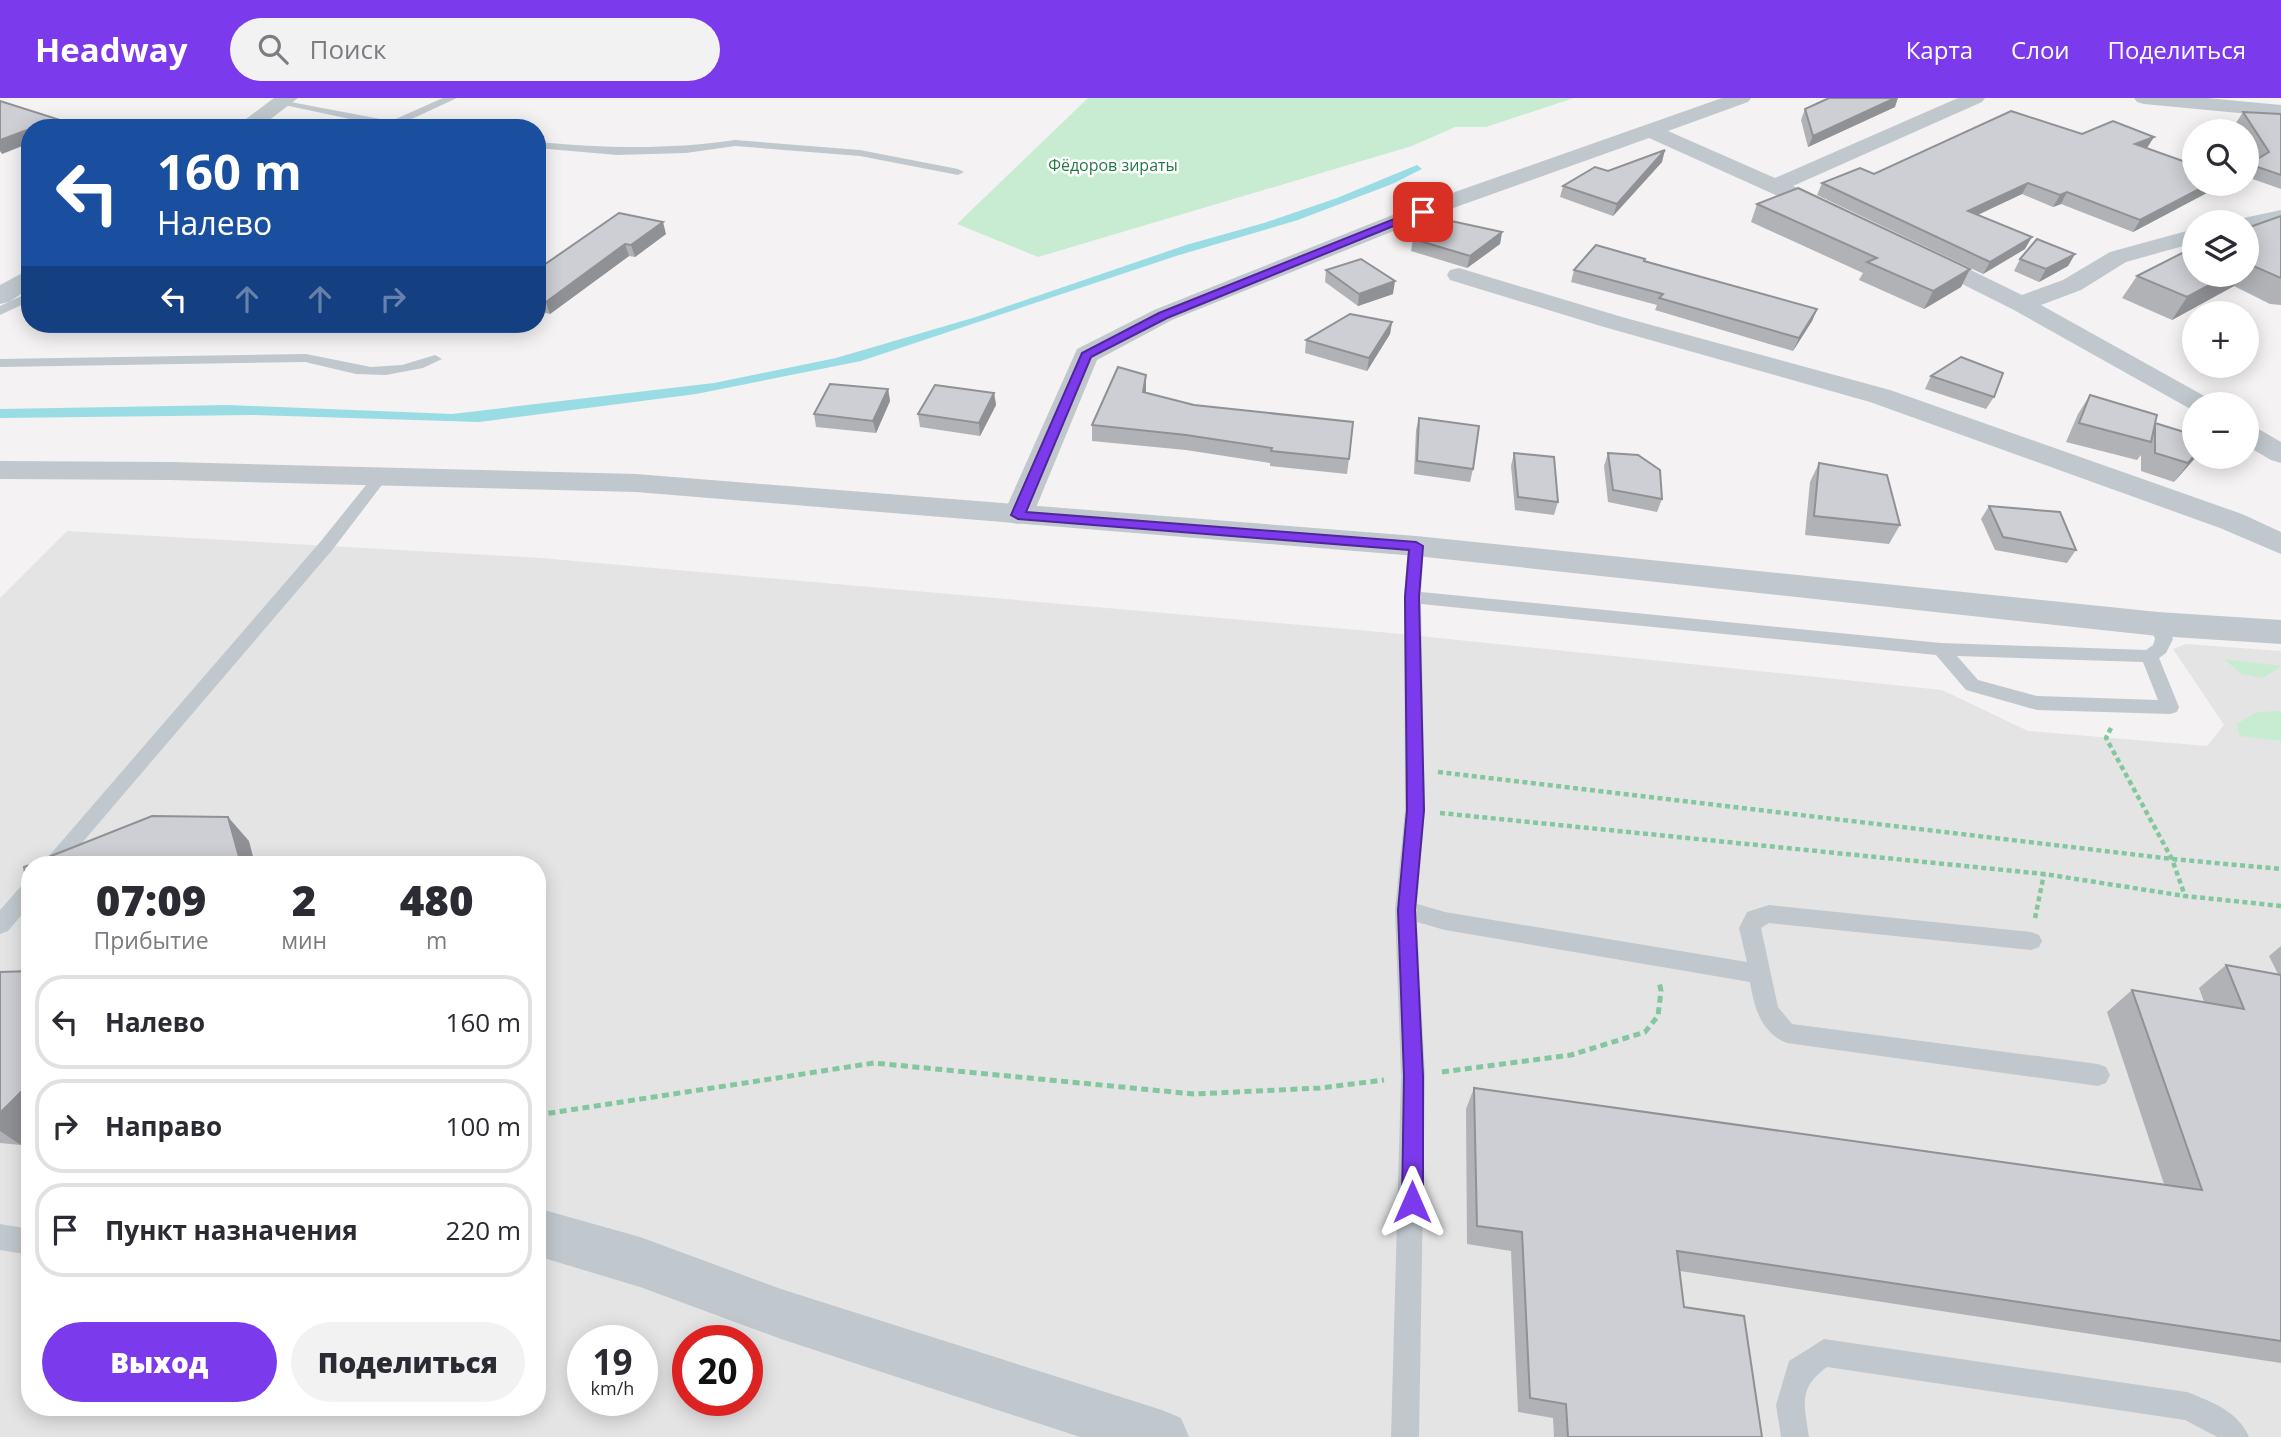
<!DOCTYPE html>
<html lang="ru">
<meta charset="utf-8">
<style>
body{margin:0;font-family:"Open Sans",sans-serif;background:#f2f2f3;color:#2b2b33;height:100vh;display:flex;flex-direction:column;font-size:26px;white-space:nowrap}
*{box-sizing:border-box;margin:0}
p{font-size:23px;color:#7c7c81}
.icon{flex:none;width:38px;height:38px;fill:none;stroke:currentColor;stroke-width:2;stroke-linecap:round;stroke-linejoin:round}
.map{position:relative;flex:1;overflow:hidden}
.side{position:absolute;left:21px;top:758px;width:525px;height:560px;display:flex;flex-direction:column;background:#fff;border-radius:28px;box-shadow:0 4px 18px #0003}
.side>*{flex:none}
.hud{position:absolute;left:21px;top:21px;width:525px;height:214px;border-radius:28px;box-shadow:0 4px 18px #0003;background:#1a4fa0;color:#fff;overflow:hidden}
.buttons{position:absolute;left:2182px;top:21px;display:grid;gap:14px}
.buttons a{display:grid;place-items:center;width:77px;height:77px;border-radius:50%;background:#fff;box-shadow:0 4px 18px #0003;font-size:35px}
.speed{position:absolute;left:567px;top:1227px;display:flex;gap:14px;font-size:35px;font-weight:700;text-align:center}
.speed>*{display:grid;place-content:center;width:91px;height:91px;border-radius:50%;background:#fff;box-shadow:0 4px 18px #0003;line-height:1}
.speed small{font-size:18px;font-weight:400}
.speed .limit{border:10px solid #d22;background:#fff;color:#111}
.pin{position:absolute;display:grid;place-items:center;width:60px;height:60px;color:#fff;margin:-30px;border-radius:14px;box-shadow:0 4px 10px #0006}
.me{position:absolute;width:77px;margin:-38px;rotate:0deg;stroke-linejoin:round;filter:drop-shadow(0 0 5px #0008)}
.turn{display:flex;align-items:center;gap:24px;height:147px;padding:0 21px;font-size:32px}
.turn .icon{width:91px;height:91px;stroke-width:2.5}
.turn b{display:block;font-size:49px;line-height:60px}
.lanes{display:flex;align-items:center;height:66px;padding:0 21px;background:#0003;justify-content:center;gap:35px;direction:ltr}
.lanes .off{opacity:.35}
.eta{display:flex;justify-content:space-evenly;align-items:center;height:119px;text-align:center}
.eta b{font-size:42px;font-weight:800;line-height:49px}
.primary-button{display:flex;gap:14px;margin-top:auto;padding:14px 21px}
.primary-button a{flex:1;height:80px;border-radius:42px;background:#7c3aed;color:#fff;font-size:28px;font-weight:800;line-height:80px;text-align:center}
.primary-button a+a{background:#f2f2f3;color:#2b2b33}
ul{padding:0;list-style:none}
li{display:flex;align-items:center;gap:21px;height:94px;margin:0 14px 10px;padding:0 7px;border:4px solid #e1e1e2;border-radius:28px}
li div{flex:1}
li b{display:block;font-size:26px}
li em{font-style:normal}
header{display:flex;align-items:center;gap:42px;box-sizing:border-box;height:98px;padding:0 35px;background:#7c3aed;color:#fff}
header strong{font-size:33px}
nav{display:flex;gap:38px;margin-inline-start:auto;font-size:24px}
.search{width:490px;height:63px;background:#f2f2f3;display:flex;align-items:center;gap:18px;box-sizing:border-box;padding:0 24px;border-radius:38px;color:#7c7c81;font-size:26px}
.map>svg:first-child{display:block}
</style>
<header>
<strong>Headway</strong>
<div class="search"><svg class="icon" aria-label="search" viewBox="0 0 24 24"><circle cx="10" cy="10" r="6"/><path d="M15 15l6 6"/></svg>Поиск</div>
<nav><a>Карта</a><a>Слои</a><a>Поделиться</a></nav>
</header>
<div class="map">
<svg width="2281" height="1339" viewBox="0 0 2281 1339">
<rect width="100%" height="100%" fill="#f4f2f3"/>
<!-- education -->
<path fill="#e5e4e4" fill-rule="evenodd" d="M67 433 541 460 1380 534 1942 592 2028 633 2207 648 2224 627 2173 551 2186 546 2281 553V1339H0V500ZM30 766H537V1309H30ZM583 1242H642V1302H583ZM688 1242H747V1302H688Z"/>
<!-- green -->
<g fill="#c7ecd1">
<path d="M1088 0H1574L1486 29H1455L1412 48 1038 159 957 126Z"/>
<path d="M2224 561 2281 568 2263 580 2241 576Z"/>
<path d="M2281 613V643L2240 638 2237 626 2257 614Z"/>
</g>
<!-- water -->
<path fill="#99dce4" d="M1417 67 1422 71 1392 86 1298 122 1176 158 861 263 696 296 479 324 254 317 0 320V311L228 307 452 316 714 285 836 260 976 219 1186 147 1264 125 1337 100Z"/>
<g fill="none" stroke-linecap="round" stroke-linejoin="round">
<!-- path-far1 -->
<g stroke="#82c79e" stroke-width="4.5" stroke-dasharray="5 3.5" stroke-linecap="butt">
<path d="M2111 630 2106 640 2172 761 2185 798"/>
<path d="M1438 674 2172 761 2281 771"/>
<path d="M1440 715 2044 776 2185 798 2281 808"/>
<path d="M2035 820 2044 776"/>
</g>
<!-- path -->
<g stroke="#82c79e" stroke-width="5" stroke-dasharray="7 4.5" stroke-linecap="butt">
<path d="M1442 974 1571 957 1645 934 1658 918 1661 893 1659 883"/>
<path d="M537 1017 874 965 1194 996 1320 990 1384 982"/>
</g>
<!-- service -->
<g fill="#c0c8cd" fill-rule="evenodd">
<path d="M443 0H457L403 25 415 30H392L275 5 280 2 391 23Z"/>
<path d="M735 42 860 52 958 71 964 74 958 77 860 58 735 48 686 55 617 57 537 50V44C607 50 665 52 735 42Z"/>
<path d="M30 194V203L0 217V208Z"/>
<path d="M306 256 371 269 402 267 435 257 442 261 423 270 386 277 356 276 305 264 0 269V261Z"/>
<path d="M380 374 388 379 333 451 64 766H42L321 443 375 376Z"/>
<path d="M1416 443 1424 448 1421 494 1941 545 2146 552 2153 547 2155 541 2149 526 2158 520 2164 522 2173 541 2166 555 2159 560 2179 609 2177 614 2170 616 2037 612 1966 592 1936 557 1421 506 1425 712 1417 806 1445 814 1747 864 1739 830 1747 814 1769 807 2031 834 2039 837 2042 843 2039 849 2031 852 1769 825 1761 830 1778 909 1792 926 2098 966 2106 969 2110 977 2106 985 2098 988 1787 945C1761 935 1754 909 1750 884L1445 832 1417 824 1425 978 1419 1339H1391L1401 978 1395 812 1405 712 1404 499 1408 448ZM1957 558 2143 564 2158 602 2037 598 1978 582Z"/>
<path d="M30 784V807L8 833 0 836V812L23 786Z"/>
<path d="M0 1126 30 1131V1157L0 1152Z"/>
<path d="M1824 1241 2187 1294C2212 1304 2238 1313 2249 1339H2217L2185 1322 1827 1269C1798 1290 1804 1306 1809 1339H1781L1776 1307 1789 1263Z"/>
</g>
<!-- minor -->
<g fill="#c0c8cd" fill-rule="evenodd">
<path d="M1722 0H1751L1748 4 1668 33 1775 80 1958 0H1985L1982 4 1793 88 1843 110 1846 115 1843 120H1827L1649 40 1431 118 1172 222 1097 262 1033 417 1029 424 1018 426 1007 424 1003 417 1077 251 1154 212 1415 108Z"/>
<path d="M2134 0H2207L2281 7V19L2144 6 2137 4Z"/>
<path d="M2281 112V126L2247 133V124H2237L2239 121Z"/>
<path d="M2194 131V145L2126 164 2081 192 2041 207 2208 300 2212 306H2194V313L2012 211 1914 162 1910 157 1914 152H1930L2022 197 2063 182 2110 154Z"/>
<path d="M1459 170 1622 219 1890 292 2242 416 2281 434V456L2220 430 1870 304 1604 229 1450 182 1447 177 1450 172Z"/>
<path d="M2247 328 2257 330 2281 344V365L2271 362 2247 348Z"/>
<path d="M537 1110 640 1139 781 1191 1162 1312 1181 1320 1189 1339H1080L781 1241 640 1189 537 1158Z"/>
</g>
<!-- tertiary -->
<g fill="#c0c8cd" fill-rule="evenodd">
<path d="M274 0H298L259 30H234Z"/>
<path d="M30 171V190L9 204 0 206V187Z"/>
<path d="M0 363 170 364 636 376 1416 438 2158 514 2281 522V546L2158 538 1416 458 636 394 170 382 0 381Z"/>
</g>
</g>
<!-- wall -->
<g fill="#b0b2b6">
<path d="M1895 9 1808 49 1801 22 1805 11Z"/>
<path d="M2243 14 2281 16V91L2247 79V69L2249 66 2259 60 2247 42V33H2242L2236 25Z"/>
<path d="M2082 36 2154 39 2146 50 2194 86H2220L2218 89 2133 134 2061 106 2053 109 2022 96 1978 117 2025 151 1983 176 1817 97 1822 85Z"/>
<path d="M1662 64 1613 118 1560 99 1563 88 1608 73Z"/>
<path d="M1757 106 1970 171 1961 189 1924 211 1859 182 1863 175 1751 124Z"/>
<path d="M619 115 666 136 635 159 629 158 550 216 537 213V168L541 169Z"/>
<path d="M2281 118V207L2270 206 2234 188 2172 222 2122 200 2137 178 2247 177V130Z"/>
<path d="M1502 134 1500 146 1467 170 1411 153 1413 141Z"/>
<path d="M2075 156 2068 168 2039 184 2014 173 2020 161Z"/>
<path d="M1644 163 1817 211 1812 223 1793 253 1655 212 1657 207 1571 184 1574 172Z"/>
<path d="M1326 172 1393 196 1358 208 1325 184Z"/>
<path d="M1392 224 1390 236 1367 273 1305 255 1306 242Z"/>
<path d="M1931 278 1994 299 1986 311 1925 291Z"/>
<path d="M888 291 890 303 876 335 816 329 814 316Z"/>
<path d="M1146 292V294L1349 361 1347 376 1270 368V365L1186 352 1092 343V327Z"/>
<path d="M994 295 996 307 980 338 920 329 918 316Z"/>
<path d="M2090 297 2155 325 2196 359 2174 384 2141 373V357L2137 362 2066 344 2078 316Z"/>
<path d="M1419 320 1473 371 1470 384 1414 376 1416 332Z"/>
<path d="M1514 355 1558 404 1554 417 1515 412 1511 368Z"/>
<path d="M1608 355 1662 401 1657 414 1608 404 1604 368Z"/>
<path d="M1819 365 1900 427 1889 446 1805 437 1810 384Z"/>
<path d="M1989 408 2076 452 2067 465 1995 452 1981 421Z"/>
<path d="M2281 848V1265L1680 1173 1684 1209 1762 1339H1554L1553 1320 1518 1314 1511 1153 1467 1146 1466 1011 1474 990 2164 1086 2107 914 2132 892 2204 904 2199 890 2226 867 2278 876 2269 858Z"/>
<path d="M0 874 21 1047 0 1045Z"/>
</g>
<!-- shaded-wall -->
<g fill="#909194">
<path d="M1895 0H1898L1895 9 1808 49 1813 38Z"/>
<path d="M57 21 62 30H33Z"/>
<path d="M30 31V45L2 56 0 53V42Z"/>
<path d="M2154 39 2147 50 2129 58 2135 46Z"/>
<path d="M1665 52 1662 64 1613 118 1617 106Z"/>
<path d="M2028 85 2022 96 1962 124 1968 113Z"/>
<path d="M2209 86H2220L2218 89 2133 134 2140 122Z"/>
<path d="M2067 94 2061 106 2053 109 2060 97Z"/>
<path d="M663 124 666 136 635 159 631 147Z"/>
<path d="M1502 134 1500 146 1467 170 1470 158Z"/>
<path d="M2032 139 2025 151 1983 176 1990 164Z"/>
<path d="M625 146 629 158 550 216 546 204Z"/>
<path d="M2075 156 2068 168 2039 184 2046 171Z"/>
<path d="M1970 171 1961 189 1924 211 1933 193Z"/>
<path d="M2228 177H2242L2234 188 2172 222 2187 199Z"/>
<path d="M1395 183 1393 196 1358 208 1359 196Z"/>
<path d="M1817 211 1812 223 1793 253 1799 240Z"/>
<path d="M1392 224 1390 236 1367 273 1369 260Z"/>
<path d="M1146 277V292L1143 309V294Z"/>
<path d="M888 291 890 303 876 335 873 323Z"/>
<path d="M994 295 996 307 980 338 979 325Z"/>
<path d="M2194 358 2196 359 2195 360 2174 384Z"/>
<path d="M228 719 249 743 255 766H241Z"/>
<path d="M30 985V1037L21 1047 0 1033V1015Z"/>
</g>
<!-- building -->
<g fill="#cdcfd4" stroke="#909194" stroke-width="2">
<path d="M1829 0H1895L1813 38 1805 11Z"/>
<path d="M0 3 57 21 33 30H30V31L0 42Z"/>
<path d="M2011 13 2082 36 2113 23 2154 39 2135 46 2194 67V86H2209L2140 122 2067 94 2060 97 2028 85 1968 113 2032 139 1990 164 1822 85 1860 70 1874 76Z"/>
<path d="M2243 14 2281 16V77L2249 66 2269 54Z"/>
<path d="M1665 52 1617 106 1563 88 1595 69 1608 73Z"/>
<path d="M1798 90 1970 171 1933 193 1867 164 1877 160 1757 106Z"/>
<path d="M619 115 663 124 631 147 625 146 546 204 537 202V168L541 169Z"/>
<path d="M2281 118V180L2249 166 2247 167V130Z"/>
<path d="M1442 121 1502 134 1470 158 1413 141Z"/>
<path d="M2037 141 2075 156 2046 171 2020 161Z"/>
<path d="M1596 147 1645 161 1644 163 1817 211 1799 240 1659 200 1663 196 1574 172Z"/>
<path d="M2194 149V177H2228L2187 199 2137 178Z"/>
<path d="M1361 161 1395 183 1359 196 1326 172Z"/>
<path d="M1350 216 1392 224 1369 260 1306 242Z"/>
<path d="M1961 259 2003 275 1994 299 1931 278Z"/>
<path d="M1118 269 1146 277 1143 294 1194 307 1353 324 1349 361 1271 353 1272 350 1186 337 1092 327Z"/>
<path d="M830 286 888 291 873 323 814 316Z"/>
<path d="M935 287 994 295 979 325 918 316Z"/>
<path d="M2090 297 2157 317 2155 325 2194 337V358L2188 365 2155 355V326L2151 344 2079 325Z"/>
<path d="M1419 320 1479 328 1473 371 1417 363Z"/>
<path d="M1514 355 1554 359 1558 404 1518 399Z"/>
<path d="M1608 355 1638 357 1660 372 1662 401 1613 392Z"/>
<path d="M1819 365 1887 377 1900 427 1814 418Z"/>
<path d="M1989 408 2060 414 2076 452 2003 439Z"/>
<path d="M152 718 228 719 241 766H31Z"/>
<path d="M30 767V805L24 769Z"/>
<path d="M2226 867 2281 877V1243L1677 1153 1684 1209 1744 1218 1762 1339H1568L1566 1306 1530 1300 1522 1134 1477 1128 1474 990 2202 1092 2132 892 2244 911Z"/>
<path d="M30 873V985L0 1015V874Z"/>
</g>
<!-- route -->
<path fill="#7c3aed" stroke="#51269a" stroke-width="2" d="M1419 111 1428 114 1167 220 1091 259 1026 414 1416 444 1423 448 1419 499 1424 712 1415 812 1423 978V1104L1420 1111 1412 1114 1405 1111 1402 1104 1404 978 1398 812 1407 712 1405 499 1409 452 1018 421 1011 417 1082 255 1159 215Z"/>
<g text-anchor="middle" stroke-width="5" stroke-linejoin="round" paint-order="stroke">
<!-- far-park labels -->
<g font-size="16" fill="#227945" stroke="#fff">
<text x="1113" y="73">Фёдоров зираты</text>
</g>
</g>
</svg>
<div class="buttons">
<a><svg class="icon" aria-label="search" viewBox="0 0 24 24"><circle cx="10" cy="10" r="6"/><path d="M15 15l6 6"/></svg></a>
<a><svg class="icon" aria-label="layers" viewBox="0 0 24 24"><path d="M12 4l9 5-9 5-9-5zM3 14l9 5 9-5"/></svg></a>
<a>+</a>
<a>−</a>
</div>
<div class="speed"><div>19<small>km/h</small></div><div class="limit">20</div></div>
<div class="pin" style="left:1423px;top:114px;background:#d93025"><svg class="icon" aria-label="arrive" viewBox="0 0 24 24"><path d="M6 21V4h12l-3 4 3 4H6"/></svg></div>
<svg class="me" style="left:1412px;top:1104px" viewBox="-20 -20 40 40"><path d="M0-17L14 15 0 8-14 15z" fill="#7c3aed" stroke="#fff" stroke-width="4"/></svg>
<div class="hud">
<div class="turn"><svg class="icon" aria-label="left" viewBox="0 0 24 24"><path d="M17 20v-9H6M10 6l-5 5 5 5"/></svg><div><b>160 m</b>Налево</div></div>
<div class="lanes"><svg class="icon" aria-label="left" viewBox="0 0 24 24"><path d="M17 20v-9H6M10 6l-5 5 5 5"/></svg><svg class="icon off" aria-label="ahead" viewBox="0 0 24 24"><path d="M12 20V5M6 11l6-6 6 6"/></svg><svg class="icon off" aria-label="ahead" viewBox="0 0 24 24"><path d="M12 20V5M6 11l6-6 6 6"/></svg><svg class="icon off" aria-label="right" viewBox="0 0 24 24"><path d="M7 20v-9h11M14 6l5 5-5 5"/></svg></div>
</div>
<section class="side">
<div class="eta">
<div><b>07:09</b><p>Прибытие</p></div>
<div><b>2</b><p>мин</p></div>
<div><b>480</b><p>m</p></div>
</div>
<ul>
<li><svg class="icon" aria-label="left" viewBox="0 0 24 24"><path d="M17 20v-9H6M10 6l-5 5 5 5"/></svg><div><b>Налево</b></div><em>160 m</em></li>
<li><svg class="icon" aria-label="right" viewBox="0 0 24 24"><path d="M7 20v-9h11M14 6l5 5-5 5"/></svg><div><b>Направо</b></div><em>100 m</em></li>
<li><svg class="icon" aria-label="arrive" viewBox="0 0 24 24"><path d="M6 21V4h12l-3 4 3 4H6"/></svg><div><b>Пункт назначения</b></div><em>220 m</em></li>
</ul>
<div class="primary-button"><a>Выход</a><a>Поделиться</a></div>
</section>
</div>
